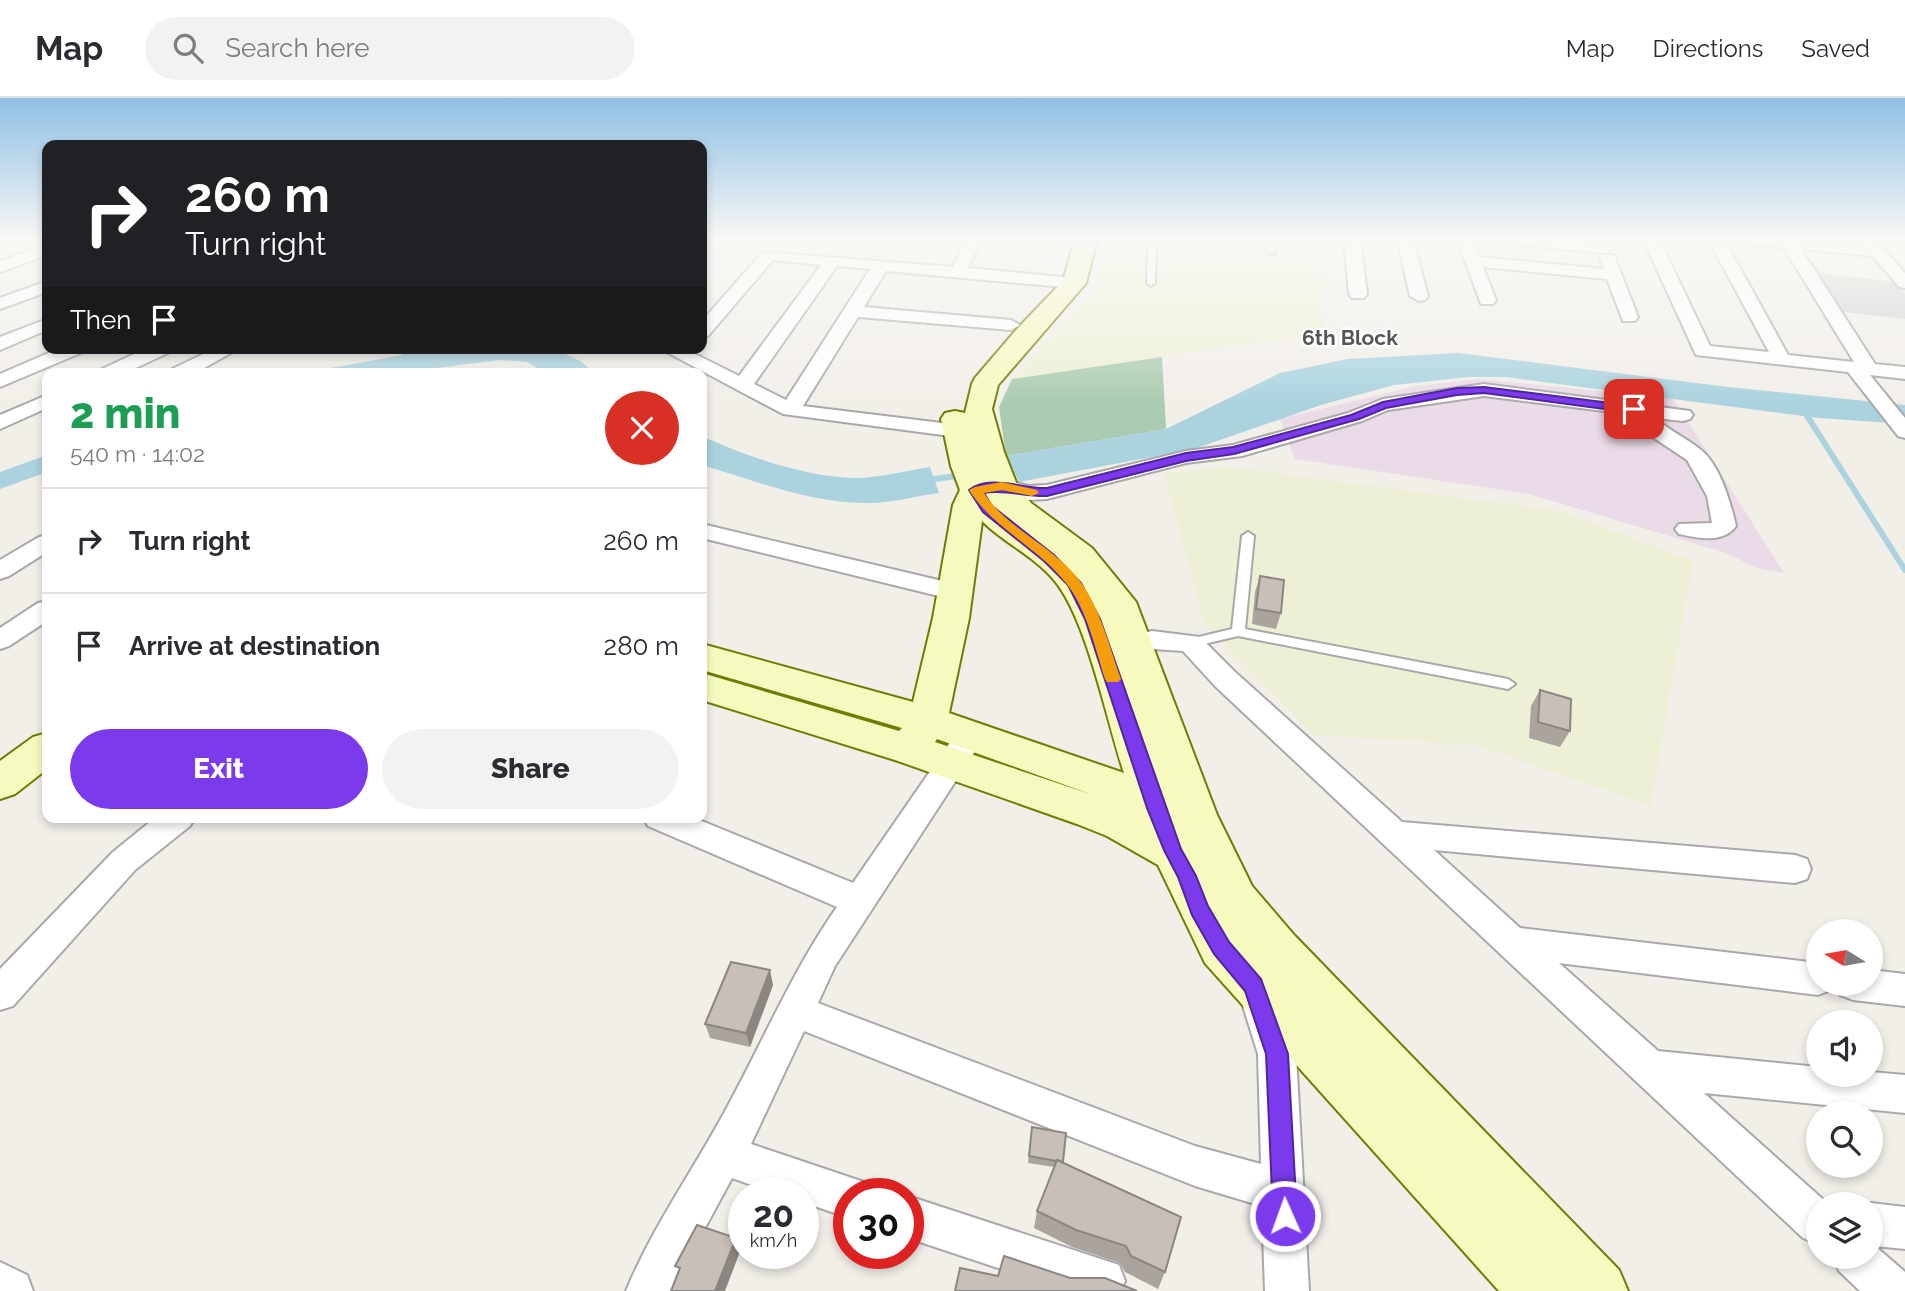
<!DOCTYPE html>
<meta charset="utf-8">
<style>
body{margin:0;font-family:Raleway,sans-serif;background:#f2f2f3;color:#2b2b33;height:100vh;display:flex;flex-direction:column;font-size:26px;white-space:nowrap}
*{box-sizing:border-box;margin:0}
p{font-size:23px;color:#7c7c81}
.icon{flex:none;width:38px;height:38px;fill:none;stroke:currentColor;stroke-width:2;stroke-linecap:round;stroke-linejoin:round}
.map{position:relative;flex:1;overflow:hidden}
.side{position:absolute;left:42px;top:270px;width:665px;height:455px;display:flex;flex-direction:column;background:#fff;border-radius:14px;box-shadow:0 4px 10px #0003}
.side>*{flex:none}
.hud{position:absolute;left:42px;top:42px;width:665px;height:214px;border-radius:14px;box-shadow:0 4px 10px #0003;background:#202124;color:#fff;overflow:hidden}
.needle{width:46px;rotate:281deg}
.buttons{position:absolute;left:1806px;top:821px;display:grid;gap:14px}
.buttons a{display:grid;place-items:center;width:77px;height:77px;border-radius:50%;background:#fff;box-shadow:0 4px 10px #0003;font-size:35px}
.speed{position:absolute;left:728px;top:1080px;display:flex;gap:14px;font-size:35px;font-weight:700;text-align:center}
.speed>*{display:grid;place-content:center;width:91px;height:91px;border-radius:50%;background:#fff;box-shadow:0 4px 10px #0003;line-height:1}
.speed small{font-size:18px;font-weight:400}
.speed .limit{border:10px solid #d22;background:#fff;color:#111}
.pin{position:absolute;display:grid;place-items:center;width:60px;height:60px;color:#fff;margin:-30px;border-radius:14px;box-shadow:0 4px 10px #0006}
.me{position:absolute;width:77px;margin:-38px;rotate:358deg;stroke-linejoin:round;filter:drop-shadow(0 0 5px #0008)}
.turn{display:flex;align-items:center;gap:24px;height:147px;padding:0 28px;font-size:32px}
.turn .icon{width:91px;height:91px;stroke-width:2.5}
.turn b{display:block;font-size:49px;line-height:60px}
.then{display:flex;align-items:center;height:66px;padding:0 28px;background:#0003;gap:14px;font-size:26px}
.round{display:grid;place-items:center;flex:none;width:74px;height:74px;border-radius:37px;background:#f2f2f3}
.summary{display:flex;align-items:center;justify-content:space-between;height:119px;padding:0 28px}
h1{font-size:42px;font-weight:800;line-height:52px;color:#1e9e55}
.button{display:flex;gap:14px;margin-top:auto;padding:14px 28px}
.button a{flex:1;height:80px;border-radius:42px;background:#7c3aed;color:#fff;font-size:28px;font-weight:800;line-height:80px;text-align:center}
.button a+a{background:#f2f2f3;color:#2b2b33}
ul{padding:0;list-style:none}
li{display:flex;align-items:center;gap:21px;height:105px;padding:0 28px;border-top:2px solid #e1e1e2}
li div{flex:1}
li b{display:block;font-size:26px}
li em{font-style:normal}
header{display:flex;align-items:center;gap:42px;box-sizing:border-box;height:98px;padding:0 35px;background:#fff;border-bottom:2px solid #e1e1e2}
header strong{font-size:33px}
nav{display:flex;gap:38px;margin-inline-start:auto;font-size:24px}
.search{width:490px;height:63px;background:#f2f2f3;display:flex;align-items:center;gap:18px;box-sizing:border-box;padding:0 24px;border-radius:38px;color:#7c7c81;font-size:26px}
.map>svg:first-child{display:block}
</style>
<header>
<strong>Map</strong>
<div class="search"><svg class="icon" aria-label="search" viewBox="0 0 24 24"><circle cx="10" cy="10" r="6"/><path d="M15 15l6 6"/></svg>Search here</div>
<nav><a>Map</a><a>Directions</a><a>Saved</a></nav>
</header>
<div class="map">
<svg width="1905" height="1193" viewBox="0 0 1905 1193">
<rect width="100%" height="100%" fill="#f2efe9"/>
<!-- industrial -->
<path fill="#ebdbe8" d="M1479 281 1673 300 1784 475 1756 470 1726 455 1529 396 1295 361 1280 321 1416 288Z"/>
<!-- religious -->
<path fill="#d0d0d0" d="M1818 175 1896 184 1905 196V221L1844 214Z"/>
<!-- farmland -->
<g fill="#eef0d5">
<path d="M1108 141H1321L1324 235 1012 281 1095 194Z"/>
<path d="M1228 369 1560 413 1693 463 1651 708 1476 647 1313 637 1204 525 1164 375Z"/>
</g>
<!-- cemetery -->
<path fill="#aacbaf" d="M1162 259 1166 331 1006 358 999 309 1012 281Z"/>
<!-- water -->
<g fill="#aad3df">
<path d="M400 250H417L420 254 457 250H553L582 264 594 275H546L527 264 500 262 396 275H304L402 257Z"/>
<path d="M1458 255 1728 289 1905 307V326L1819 320 1505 279H1469L1394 287 1321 307 1194 351 1019 384 1006 358 1166 331 1280 275 1348 261Z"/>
<path d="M702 338C745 358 806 379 854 380 879 380 905 373 930 369L939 395C916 398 892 405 869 405 812 406 756 383 702 367Z"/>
<path d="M47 357V374L0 391V374Z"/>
</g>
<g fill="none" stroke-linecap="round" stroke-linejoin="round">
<!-- stream -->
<g stroke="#aad3df" stroke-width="6">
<path d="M1804 313 1905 472"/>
<path d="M927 382 964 377"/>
</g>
<!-- lane casing -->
<g stroke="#a9a9a9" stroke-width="4">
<g id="lane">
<path d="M1148 141H1156L1155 185 1151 188 1147 185Z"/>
<path d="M1267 141H1275L1274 156 1267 154Z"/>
<path d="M1248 434 1254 438 1245 531 1508 581 1515 586 1508 591 1238 538 1191 549 1186 548 1184 545 1186 542 1232 531 1242 438Z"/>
</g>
</g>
<!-- street casing -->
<g stroke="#a9a9a9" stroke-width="4">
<g id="street">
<path d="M966 141H982L968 170 1074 180 1082 185 1074 190 886 173 864 209 1011 222 1020 227 1011 232 858 219 803 308 958 327 965 329 968 333 965 337 958 339 783 316 659 250H683L739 278 821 167 773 162 708 238 702 239V223L763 154 953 169ZM837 168 870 171 786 302 754 286Z"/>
<path d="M1344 141H1360L1367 196 1364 200H1352L1349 196Z"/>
<path d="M1397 141H1413L1428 198 1425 202 1419 203 1410 198Z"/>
<path d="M1457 141H1473L1479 159 1604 171 1600 160 1602 157H1614L1638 219 1635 223H1623L1607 181 1483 169 1496 202 1493 206H1481Z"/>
<path d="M1502 141C1522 140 1601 138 1613 150L1605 155 1510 146Z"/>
<path d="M1643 141H1659L1710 248 1769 254 1708 141H1724L1788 257 1854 264 1784 150 1744 146 1736 141H1791L1864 148 1859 141H1875L1905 175V190L1899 189 1873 158 1801 151 1875 266 1905 269V281L1870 277 1905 320V340L1898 338 1848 274 1696 257Z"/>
<path d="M47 147V157L0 174V163Z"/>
<path d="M47 183V194L0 211V200Z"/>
<path d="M47 221V232L0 252V239Z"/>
<path d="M60 250H85L83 254 0 289V276Z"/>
<path d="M147 250H172L170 254 125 275H100L102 271Z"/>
<path d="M216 250H240L195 275H170L172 271Z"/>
<path d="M1484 286 1690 313 1693 317 1690 321 1683 323 1655 320C1670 333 1686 340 1701 352 1720 367 1731 406 1736 428 1723 446 1697 440 1679 436L1675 431 1679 426 1712 425 1707 398 1687 362 1654 340 1628 316 1484 298 1388 312 1362 323 1242 358 1186 365 1047 401 1028 402 994 393 991 388 994 383 1002 381 1028 388 1047 387 1186 353 1233 347 1348 315 1383 301Z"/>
<path d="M47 297V310L0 331V317Z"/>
<path d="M702 426 955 486 964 488 968 494 964 500 955 502 702 440Z"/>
<path d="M47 437V454L9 478 0 481V462L39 439Z"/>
<path d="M47 503V523L9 548 0 551V530L38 505Z"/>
<path d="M1152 533 1200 539 1235 574 1402 724 1795 757 1807 761 1811 771 1807 781 1795 785 1434 752 1520 830 1818 865V886H1834L1831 892 1818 897 1559 865 1658 953 1818 969V976H1871V974L1905 977V1015L1704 995 1828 1106H1818V1146L1803 1140 1215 588 1183 553 1152 551 1133 554 1124 551 1120 545 1124 539Z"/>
<path d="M970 627 980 630 985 638 835 868 818 905 1195 1048 1261 1066 1258 956 1242 905 1247 893 1260 888 1273 893 1296 956 1309 1193H1265L1262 1108 1195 1088 804 933 751 1046 864 1084 868 1096H849V1120L803 1104V1096H777L732 1080 671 1193H626C652 1130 692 1074 724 1015 762 946 792 873 837 809L648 728 643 719H692L853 785 960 630Z"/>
<path d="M156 719H195L190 728 135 772 13 908 0 912V871L113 754Z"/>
<path d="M1871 872 1905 876V908L1853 902 1840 897 1835 886H1871Z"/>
<path d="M908 1098 1119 1167 1125 1183 1121 1193H1067L908 1140Z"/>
<path d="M1871 1105 1905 1109V1151L1875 1148 1905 1174V1193H1860L1839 1173 1833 1158H1871V1106H1868Z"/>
<path d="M0 1164 27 1177 33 1193H0Z"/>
</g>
</g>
<!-- secondary casing -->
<g stroke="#707d05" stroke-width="4">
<g id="secondary">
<path d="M1075 141H1097L1086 185 998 287 992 311 1004 354 1017 387 1031 405 1092 450 1136 504 1217 717 1252 788 1294 837 1619 1172 1628 1193H1499L1205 865 1158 767 1107 738 1077 726 895 662 702 602V575L899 633 902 630 702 572V546L913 604 933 520 953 407 960 392 951 368 941 321 945 315 955 313 965 315 972 286 975 280 1017 231 1063 183ZM982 423C1004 445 1034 458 1054 482 1087 521 1107 624 1124 675L949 615 969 520ZM937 641 1093 697 935 644Z"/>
<path d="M47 635V671L15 696 0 701V663L33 639Z"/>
</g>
</g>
<!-- lane -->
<use href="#lane" fill="#fff" fill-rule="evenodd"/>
<!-- street -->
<use href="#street" fill="#fff" fill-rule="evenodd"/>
<!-- secondary -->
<use href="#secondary" fill="#f7fabf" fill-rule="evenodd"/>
</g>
<!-- wall -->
<g fill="#aba49e">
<path d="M1260 478 1281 515 1276 531 1252 526 1255 494Z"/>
<path d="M1540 592 1570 633 1560 649 1529 640 1531 608Z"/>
<path d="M773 887 750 949 710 940 705 926Z"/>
<path d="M1032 1029 1063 1065 1165 1174 1158 1191 1125 1174 1120 1165 1072 1149 1034 1130 1037 1113 1054 1069 1028 1065Z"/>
</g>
<!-- shaded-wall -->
<g fill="#8b8681">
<path d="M770 872 773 887 750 949 746 935Z"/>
<path d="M736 1140 741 1151 725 1193H715Z"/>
</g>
<!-- building -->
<g fill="#c7bfb8" stroke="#8b8681" stroke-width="2">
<path d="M1260 478 1284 482 1281 515 1256 511Z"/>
<path d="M1540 592 1571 601 1570 633 1538 624Z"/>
<path d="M731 864 770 872 746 935 705 926Z"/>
<path d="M1032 1029 1066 1035 1063 1064 1057 1062 1056 1063 1029 1058Z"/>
<path d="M1057 1062 1181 1119 1165 1174 1131 1158 1126 1148 1076 1132 1037 1113Z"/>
<path d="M697 1127 736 1140 715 1193H671L680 1170 675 1168Z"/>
<path d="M1004 1158 1070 1180H1105L1137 1193H955L960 1170 998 1178Z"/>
</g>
<!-- sky -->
<linearGradient id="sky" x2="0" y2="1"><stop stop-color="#8fc0e4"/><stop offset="0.46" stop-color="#f9f8f5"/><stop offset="1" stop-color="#f9f8f5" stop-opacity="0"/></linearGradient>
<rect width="1905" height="308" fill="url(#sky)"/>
<!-- route -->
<path fill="#7c3aed" stroke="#51269a" stroke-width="2" d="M1484 289 1634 308 1640 311 1634 315 1484 295 1457 297 1386 310 1359 321 1234 356 1186 363 1047 398C1025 399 1006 391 984 395L992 408 1054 457 1081 485 1100 521 1181 751 1196 778 1208 808 1229 844 1261 881 1288 956 1297 1118 1293 1126 1285 1130 1276 1126 1273 1118 1266 956 1245 893 1214 856 1192 817 1178 779 1164 752 1147 710 1085 521 1068 487 1044 463 983 414 969 392C990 376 1023 391 1047 390L1186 355 1233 349 1351 317 1383 304 1457 290Z"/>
<!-- slow -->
<path fill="#f59e0b" d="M1002 384 1037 392 1039 395 1032 398 1002 392 984 395C1007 431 1052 447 1079 482 1100 509 1109 548 1121 581L1118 584H1107L1105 581C1095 550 1087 511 1066 485 1038 449 995 432 969 392L975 389Z"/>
<g text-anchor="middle" stroke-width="5" stroke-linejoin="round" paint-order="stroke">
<!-- far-quarter labels -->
<g font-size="21" font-weight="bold" fill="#555" stroke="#fff">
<text x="1350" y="247">6th Block</text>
</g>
</g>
</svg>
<div class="buttons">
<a><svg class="needle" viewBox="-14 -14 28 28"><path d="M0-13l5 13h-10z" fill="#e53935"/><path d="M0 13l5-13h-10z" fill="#7c7c81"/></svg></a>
<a><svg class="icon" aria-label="sound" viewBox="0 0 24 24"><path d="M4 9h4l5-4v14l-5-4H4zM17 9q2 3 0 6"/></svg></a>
<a><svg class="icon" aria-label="search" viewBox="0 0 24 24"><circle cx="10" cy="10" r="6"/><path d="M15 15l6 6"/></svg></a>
<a><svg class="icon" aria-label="layers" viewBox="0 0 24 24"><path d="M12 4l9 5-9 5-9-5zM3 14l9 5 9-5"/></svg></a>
</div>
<div class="speed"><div>20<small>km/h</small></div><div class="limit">30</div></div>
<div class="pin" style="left:1634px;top:311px;background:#d93025"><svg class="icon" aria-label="arrive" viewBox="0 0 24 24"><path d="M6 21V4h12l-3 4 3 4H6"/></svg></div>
<svg class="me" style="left:1285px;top:1118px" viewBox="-20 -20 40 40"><circle r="17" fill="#7c3aed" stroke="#fff" stroke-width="3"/><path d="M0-11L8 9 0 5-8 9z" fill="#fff"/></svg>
<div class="hud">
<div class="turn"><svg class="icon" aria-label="right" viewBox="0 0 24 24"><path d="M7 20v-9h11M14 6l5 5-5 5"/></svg><div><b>260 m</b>Turn right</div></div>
<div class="then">Then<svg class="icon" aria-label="arrive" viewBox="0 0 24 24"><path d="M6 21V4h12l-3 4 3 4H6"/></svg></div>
</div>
<section class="side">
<div class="summary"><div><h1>2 min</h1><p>540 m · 14:02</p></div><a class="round" style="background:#d93025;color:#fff"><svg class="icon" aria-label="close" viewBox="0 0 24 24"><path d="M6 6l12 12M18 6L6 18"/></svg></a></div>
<ul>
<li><svg class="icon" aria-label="right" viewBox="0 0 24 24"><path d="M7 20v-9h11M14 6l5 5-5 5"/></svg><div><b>Turn right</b></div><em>260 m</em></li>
<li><svg class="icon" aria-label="arrive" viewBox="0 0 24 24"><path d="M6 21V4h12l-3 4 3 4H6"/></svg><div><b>Arrive at destination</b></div><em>280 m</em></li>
</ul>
<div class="button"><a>Exit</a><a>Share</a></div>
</section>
</div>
